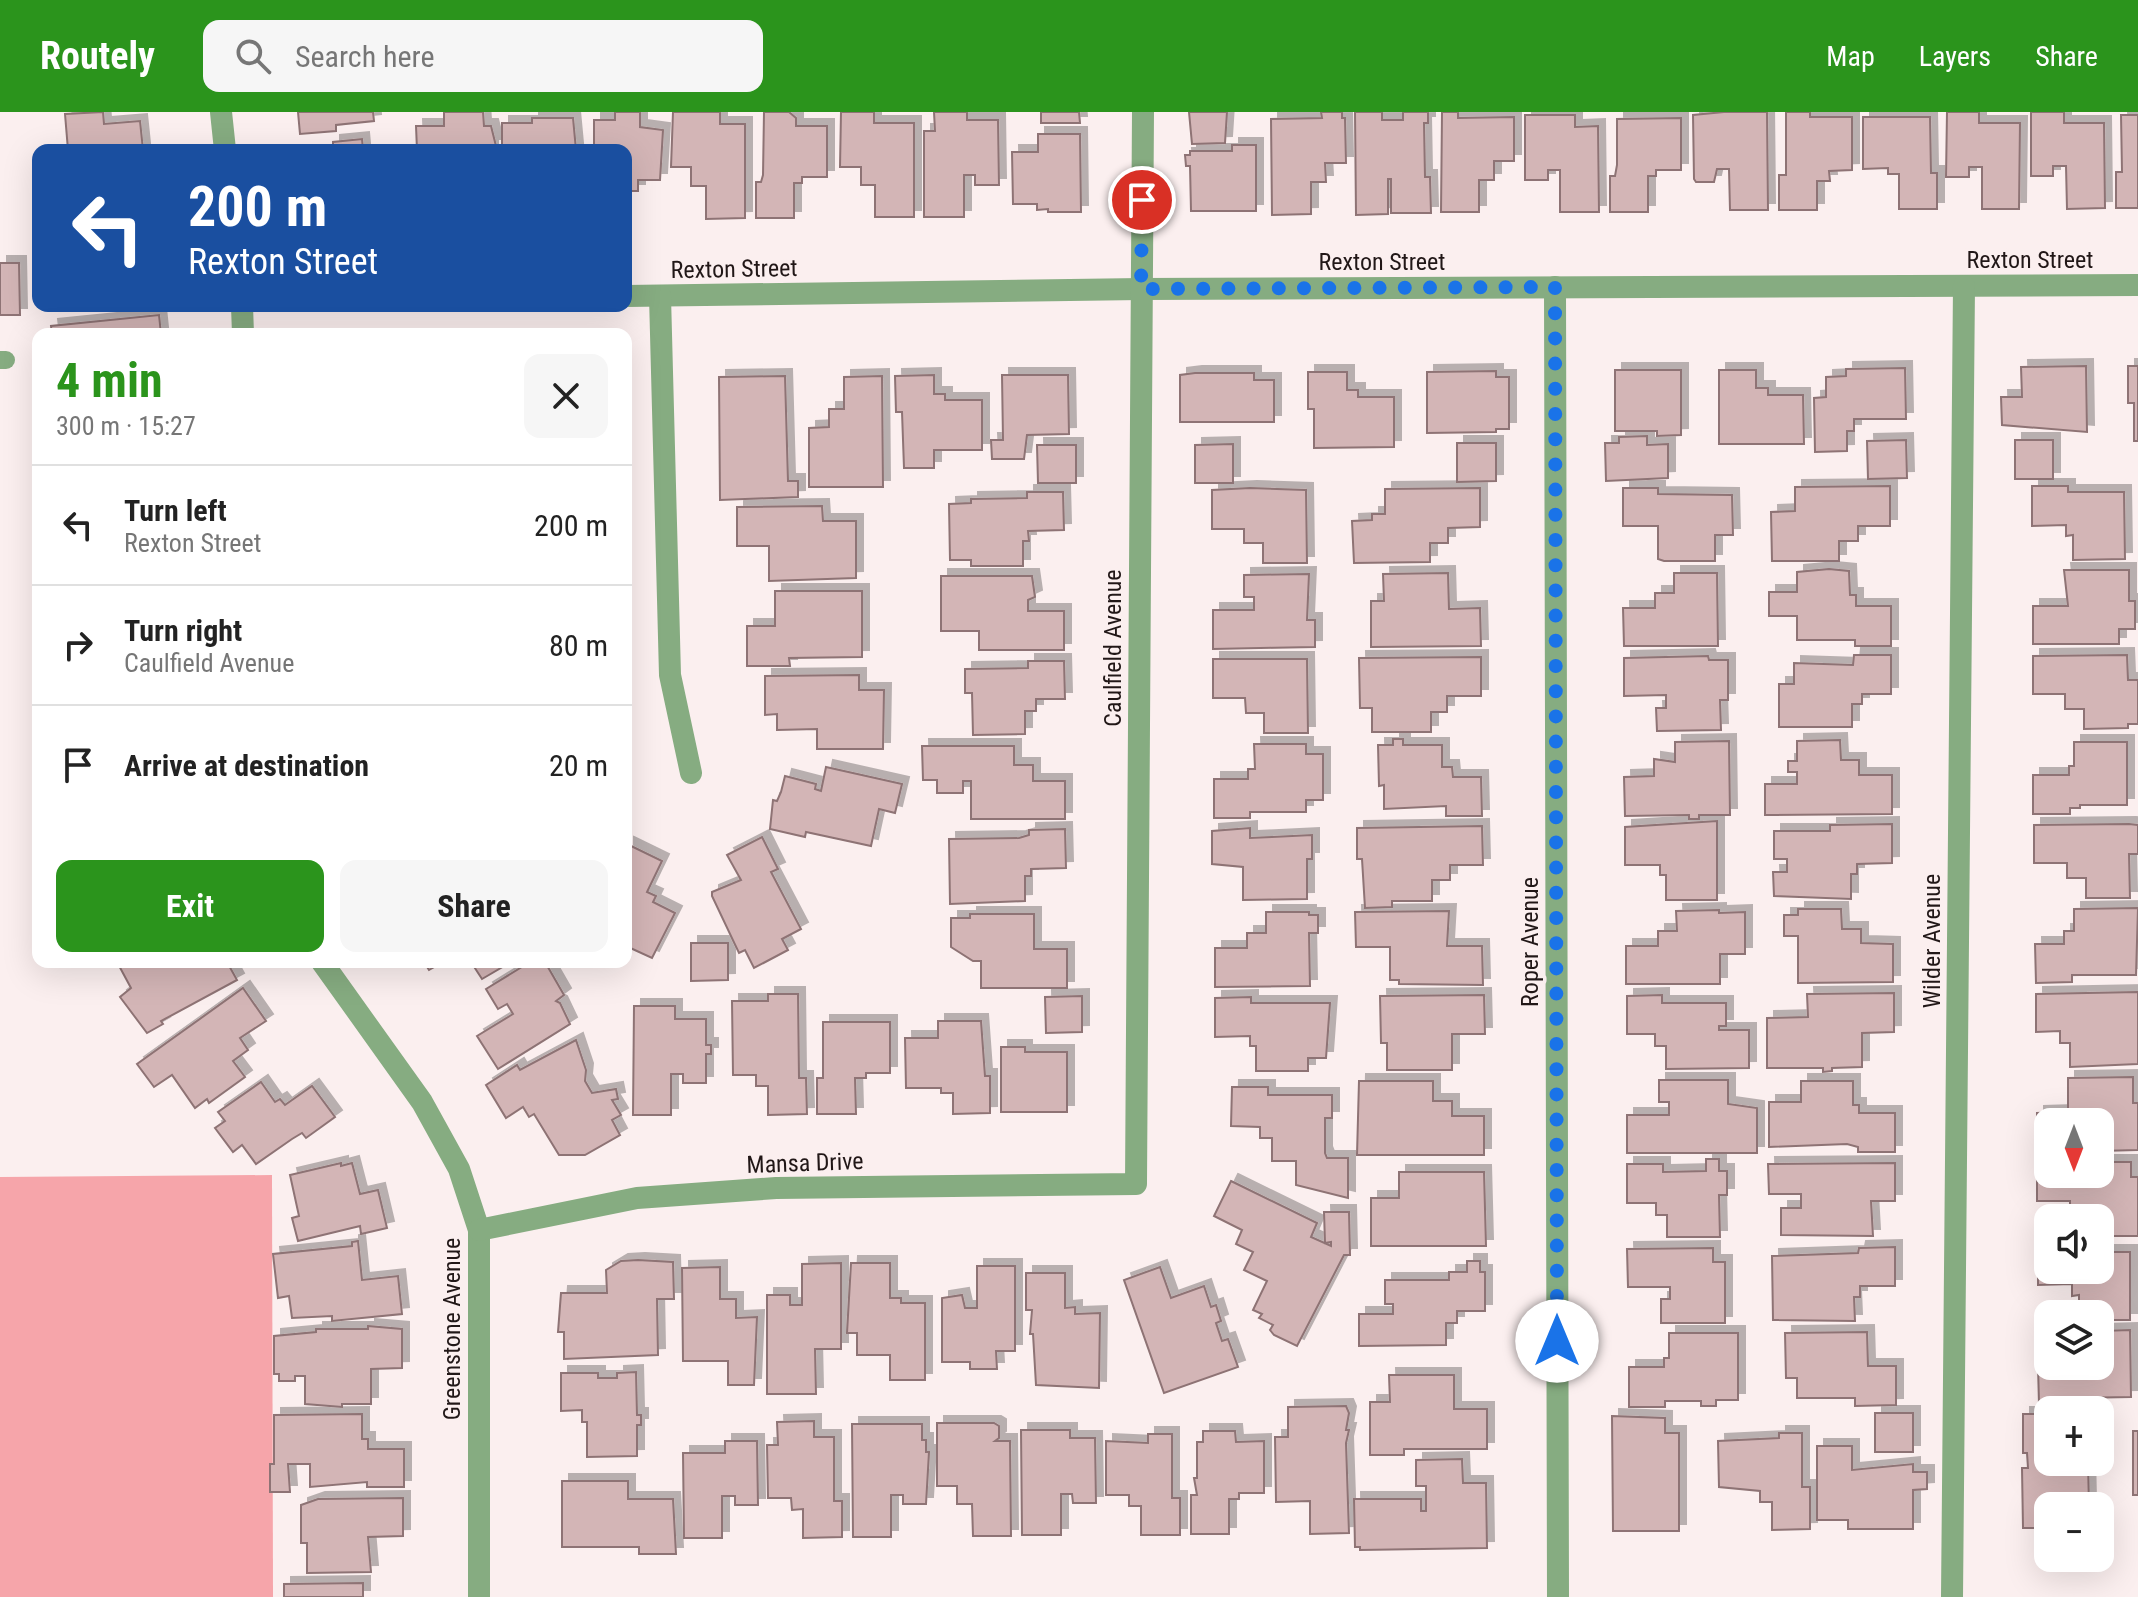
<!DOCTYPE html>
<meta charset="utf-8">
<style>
body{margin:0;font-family:"Roboto Condensed",sans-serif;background:#f6f6f6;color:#222;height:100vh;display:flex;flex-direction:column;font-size:30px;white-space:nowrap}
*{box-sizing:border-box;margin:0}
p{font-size:26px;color:#767676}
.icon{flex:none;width:44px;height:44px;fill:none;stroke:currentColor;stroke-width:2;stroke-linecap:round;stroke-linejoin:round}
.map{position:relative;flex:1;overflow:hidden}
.details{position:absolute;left:32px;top:216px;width:600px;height:640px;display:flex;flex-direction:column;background:#fff;border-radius:16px;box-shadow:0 8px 32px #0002}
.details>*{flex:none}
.top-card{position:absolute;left:32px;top:32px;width:600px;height:168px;border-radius:16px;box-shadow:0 8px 32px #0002;background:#1a4fa0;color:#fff;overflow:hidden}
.needle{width:52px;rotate:180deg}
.controls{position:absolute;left:2034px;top:996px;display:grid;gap:16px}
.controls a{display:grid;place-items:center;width:80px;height:80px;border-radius:16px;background:#fff;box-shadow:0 8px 32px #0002;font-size:40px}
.pin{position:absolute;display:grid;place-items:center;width:68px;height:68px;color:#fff;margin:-34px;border:4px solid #fff;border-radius:50%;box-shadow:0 2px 8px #0007}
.me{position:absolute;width:88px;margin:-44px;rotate:0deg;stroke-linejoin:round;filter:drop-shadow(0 0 6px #0008)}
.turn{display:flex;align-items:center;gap:28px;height:168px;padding:0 24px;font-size:36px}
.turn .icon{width:104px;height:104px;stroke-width:2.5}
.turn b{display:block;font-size:56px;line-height:68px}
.round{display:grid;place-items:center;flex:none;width:84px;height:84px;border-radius:16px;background:#f6f6f6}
.overview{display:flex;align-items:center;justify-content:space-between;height:136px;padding:0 24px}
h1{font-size:48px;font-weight:700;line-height:60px;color:#2b941c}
.cta{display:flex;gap:16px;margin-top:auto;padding:16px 24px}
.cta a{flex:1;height:92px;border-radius:16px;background:#2b941c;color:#fff;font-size:32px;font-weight:700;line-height:92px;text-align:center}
.cta a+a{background:#f6f6f6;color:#222}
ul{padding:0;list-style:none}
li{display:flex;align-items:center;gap:24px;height:120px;padding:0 24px;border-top:2px solid #e0e0e0}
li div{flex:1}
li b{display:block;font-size:30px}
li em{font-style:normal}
header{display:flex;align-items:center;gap:48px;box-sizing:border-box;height:112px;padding:0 40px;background:#2b941c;color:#fff}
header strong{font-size:38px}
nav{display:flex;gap:44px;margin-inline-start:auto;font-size:28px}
.search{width:560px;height:72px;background:#f6f6f6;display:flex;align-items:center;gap:20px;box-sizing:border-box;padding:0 28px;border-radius:16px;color:#767676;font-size:30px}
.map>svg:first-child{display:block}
</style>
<header>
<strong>Routely</strong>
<div class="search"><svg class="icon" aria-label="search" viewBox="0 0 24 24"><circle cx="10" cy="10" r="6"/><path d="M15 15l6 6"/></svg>Search here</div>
<nav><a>Map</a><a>Layers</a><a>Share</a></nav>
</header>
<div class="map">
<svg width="2138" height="1485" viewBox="0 0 2138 1485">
<defs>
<filter id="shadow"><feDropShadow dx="7" dy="-7" stdDeviation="0" flood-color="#0004"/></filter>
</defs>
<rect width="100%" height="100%" fill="#fbefef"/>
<!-- green -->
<path fill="#f6a5aa" d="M272 1063 273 1485H0V1065Z"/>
<!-- building -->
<g fill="#d3b5b6" stroke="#8e7374" stroke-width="2" filter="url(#shadow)">
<path d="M103 0 104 12 140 9 143 38H68L65 2Z"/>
<path d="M298 0H373L374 9 336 13V19L300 22Z"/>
<path d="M444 0H483L484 14H491L496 34H491V38H417L416 14H444Z"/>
<path d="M615 0H640V15L663 18 660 68H638V79H626V38H594V8H615Z"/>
<path d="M673 0H720V12H745V106L706 107V74H691V55H671Z"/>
<path d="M764 0H789L796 6V14H827V65H802V71H794V106H756V70H761L763 63Z"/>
<path d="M841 0H874V11H914V105H875V73H861V55H840Z"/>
<path d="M934 0H967V8H998L999 73H975V63H964V105H924V19H935Z"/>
<path d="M1041 0H1079L1080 11H1041Z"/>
<path d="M1189 0H1227L1225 31 1192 32Z"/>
<path d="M1321 0H1342V6H1345L1346 51H1325L1326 70H1311V102L1272 103 1271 7 1322 6Z"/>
<path d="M1355 0H1382V8H1403V0H1428V11H1424L1425 65H1430L1431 101H1391V67H1388V102L1356 103Z"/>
<path d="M1442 0H1458V6L1514 5V49H1494V68H1479V100H1441Z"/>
<path d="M1724 0H1767L1768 98H1730L1729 57H1717L1714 70H1696L1694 67 1693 3Z"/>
<path d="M1786 0H1810V5H1852V58L1829 59 1830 69H1817V98H1779V63H1786Z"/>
<path d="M1947 0H1979V11H2020L2019 97H1982V55H1969V65H1946Z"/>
<path d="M2031 0H2064V11H2104L2105 96 2067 97 2066 54H2053V64H2031Z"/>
<path d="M1525 3H1575V15L1598 14 1599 100H1560V58H1548V68H1525Z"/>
<path d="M2121 3H2138V96H2116V60H2122Z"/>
<path d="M1863 5H1930L1931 61H1937V97H1899V62H1888V56L1863 57Z"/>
<path d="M532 6H573L576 38H502V11H532Z"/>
<path d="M1681 6V58H1656V64H1648V100H1610V64H1615L1617 53V7Z"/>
<path d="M1038 22H1080L1081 100H1048V97L1037 98V92H1013L1012 40H1038Z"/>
<path d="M362 27 363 38H333V30Z"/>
<path d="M1232 33H1256V99H1191L1190 54H1186L1185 43H1190V39H1232Z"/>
<path d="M0 151H19L20 203H0Z"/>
<path d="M159 203 161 222H52L51 214Z"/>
<path d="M2086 254 2087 320 2002 313 2001 285H2022L2021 255Z"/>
<path d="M2128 254H2138V329H2134V291H2128Z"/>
<path d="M1905 256 1906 307H1854V319H1847V339L1815 340 1814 286 1826 285V265L1846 264V257Z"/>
<path d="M1615 258H1681V323L1657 324V319H1615Z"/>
<path d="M1719 258H1756V276H1768V283H1803L1804 332H1719Z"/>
<path d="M1496 259V265H1509V317H1496V320L1427 321V260Z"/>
<path d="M1308 260H1347V278H1358V285H1394V335L1314 336V297H1308Z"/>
<path d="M1195 261H1254V268H1274V310H1180V263Z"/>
<path d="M934 263V282H945V288H982V338H934V356H904L902 300H896L895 264Z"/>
<path d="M1002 263H1068L1069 322 1027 323 1024 347H992L991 328H1003Z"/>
<path d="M785 264 788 369H798V385L720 388 719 265Z"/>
<path d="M882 264 883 375H809V316L829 315V297H844V265Z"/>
<path d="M1647 324V333L1668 332V366L1606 369 1605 331H1619V325Z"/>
<path d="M1906 328 1907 366 1868 367 1867 329Z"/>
<rect x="2015" y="328" width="38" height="39"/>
<path d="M1457 331H1496V369L1457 370Z"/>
<path d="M1233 332V371H1195V333Z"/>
<path d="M1037 333H1076V371H1038Z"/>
<path d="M1890 374V414H1858V429H1839V449H1772L1771 400 1795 399V375Z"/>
<path d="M2032 374H2068V380H2124L2125 447 2073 448V423L2066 424V413L2032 414Z"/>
<path d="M1250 376 1306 378 1307 451H1263V431H1244V417H1212V378Z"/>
<path d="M1480 376V415L1448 416V431H1430V450L1354 451 1352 409 1372 408V402H1385V377Z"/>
<path d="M1623 376H1658V382L1732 383 1733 423H1715V449H1664L1658 447V414H1623Z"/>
<path d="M1027 380H1063L1064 418 1028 419 1029 429H1023V454H971V448H950L949 392 971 391V387L1027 386Z"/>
<path d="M822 394 823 409H856V466L769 469V434H737V395Z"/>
<path d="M1829 457 1849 459 1850 483H1856V494H1891V534H1855V528H1797V504H1769V480H1797V460Z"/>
<path d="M2064 458H2129V489H2135V517H2119V532H2033V494H2068Z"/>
<path d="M1448 461 1449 497 1480 496 1481 534 1371 535V489H1384L1383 462Z"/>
<path d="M1674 461H1717L1718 534H1624L1623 496H1655V481H1674Z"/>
<path d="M1309 462 1307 508H1315V535L1213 537V498H1254V485H1244V463Z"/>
<path d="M941 464H1032L1035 485 1028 488V499H1064V538H979V519H941Z"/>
<path d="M775 479H862V545L789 546 790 554H747V514H775Z"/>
<path d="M1854 543H1891V582H1862V592H1852V615H1779V572H1794V551L1853 553Z"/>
<path d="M2127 543 2128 568H2138V612H2128V616L2084 617V597H2065V582H2033V544Z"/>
<path d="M1708 544 1709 548H1728V588H1720L1721 618 1657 619 1656 596H1666V583L1624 584V546Z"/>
<path d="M1481 545V584H1447V600H1431V620H1372V596H1360L1359 546Z"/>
<path d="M1213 547H1307L1308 621H1264V601H1246L1245 586H1213Z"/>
<path d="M1028 549H1064L1065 587H1036V599H1025V622L973 623 972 581H965V557L1028 556Z"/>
<path d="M859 563V578H884L883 637H817V617L777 618V602L765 603V564Z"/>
<path d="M1393 627H1403V633H1442V655H1452L1453 665H1481L1482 704H1446V694L1384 697V673L1379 674 1378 633H1393Z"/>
<path d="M1840 628 1841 648H1859V663H1892V702L1765 703V672H1797V660H1788V649H1797V629Z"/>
<path d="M1729 629 1730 703H1699V707H1689V703L1625 704 1624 665 1654 664V647L1675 650V630Z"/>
<path d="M2074 630H2127V693H2080V696H2070V702H2033V663H2069V654H2074Z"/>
<path d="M1254 632H1306V642H1323V688H1306V700H1250V706H1214V667H1248V657H1255Z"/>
<path d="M922 634H1014V653H1033V669H1065V707H971V669H963V681H937V668H923Z"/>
<path d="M826 655 902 672 895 701 879 697 871 734 806 720 805 725 770 717 773 688 777 689 781 680 785 664 816 672 815 677 821 679Z"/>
<path d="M1717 709V788H1666V763H1660V753H1625V715Z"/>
<path d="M1892 712V751L1857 752V762H1851V787L1774 784 1773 760H1787V747H1774V719H1830V713Z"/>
<path d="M2129 712 2138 713V742H2129L2130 786H2086V766H2067V751H2034V713Z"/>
<path d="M1482 714 1483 753H1450V768H1432V789H1392V795L1365 796 1362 747H1357V716Z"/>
<path d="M1250 716V726L1312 723V747H1307V787L1243 788V755L1212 752V719Z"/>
<path d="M1065 717 1066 756 1031 757V764H1025V789L950 792 949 727 1019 726 1029 723V718Z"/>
<path d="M762 725 778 757 771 760 801 817 782 827 788 838 754 856 745 838 739 841 712 784V780L741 768 727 743Z"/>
<path d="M627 732 662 749 647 780 656 784 653 790 675 801 652 846 626 834Z"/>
<path d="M2138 796 2136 863H2072V870L2036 871 2035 832H2064V819H2074V797Z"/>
<path d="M1798 797H1841L1842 817H1861V831L1893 832V870L1798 871V824H1784V803H1798Z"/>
<path d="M1719 798V801L1745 800V842H1720V872H1626V834H1658V819H1677L1676 799Z"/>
<path d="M1449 799 1447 834H1482L1483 873 1399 872V868H1390V835H1356L1355 800Z"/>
<path d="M1266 800H1309V803H1318V821H1309L1310 874 1215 875V836H1247V821H1266Z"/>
<path d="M970 802H1034V837H1067V876H981V849H973L951 835V806H970Z"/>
<path d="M691 831H728V868L691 869Z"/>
<path d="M117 850H227L237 868 161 909 163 912 147 921 120 885 131 876Z"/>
<path d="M424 850H443L429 858Z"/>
<path d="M471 850H511L482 867Z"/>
<path d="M530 850H545L564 883 556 889 560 891 570 912 498 957 477 924 513 902 507 892 498 897 486 877Z"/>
<path d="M243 876 266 909 240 926 248 938 233 949 245 965 209 991 207 987 195 996 172 963 154 975 137 952Z"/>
<path d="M2138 880V952L2070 955V931H2060V919L2036 920V882Z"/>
<path d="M1894 881V920L1862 921V955L1832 956V959L1823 960V956H1767V906L1808 905 1807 882Z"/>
<path d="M768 882H798L799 966H806L807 1002 768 1003V974H756V963H733L732 889H768Z"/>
<path d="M1484 883 1485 922H1452V958H1387V931H1381L1380 884Z"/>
<path d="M1662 883V891H1726V914H1719V918H1749V956L1666 957V934H1655V922H1627V884Z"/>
<path d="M1082 884V920L1046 921 1045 885Z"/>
<path d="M1251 885V891H1330L1326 946H1308V959H1256V934H1250V924L1215 925V886Z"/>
<path d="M634 894H675V907H706V933H711V942H706V971H683V962H671V1003H633Z"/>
<path d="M938 909H981L985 964H990V1001L953 1002V981H941V976H906L905 926H938Z"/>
<path d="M823 910H890V961H866V966H855L856 1002H817V966H823Z"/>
<path d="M576 928 586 958 585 969 592 981 616 977 618 987 612 988 621 1003 612 1008 620 1023 585 1043H559L534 1002 529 1005 523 995 506 1006 486 973 517 953 520 958Z"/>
<path d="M1001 935H1025V940H1067V1000H1001Z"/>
<path d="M2133 965V991H2138V1038L2100 1039V1010H2048V1039H2037V1001L2068 1000V966Z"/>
<path d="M1659 968H1728V992L1757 996V1041H1627V1003H1669V990H1659Z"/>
<path d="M1359 969H1433V989H1452V1004H1484V1043H1357Z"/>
<path d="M1801 969H1853V993H1859V1001H1895V1040H1858V1035L1847 1032 1769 1035V990H1801Z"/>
<path d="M261 970 275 990 280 987 285 993 312 974 335 1005 306 1026 302 1021 292 1027 256 1052 242 1033 233 1040 215 1016 225 1009 218 1000Z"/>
<path d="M1232 975H1268V983H1332V1006H1325V1041L1327 1046H1348V1086L1296 1073V1049H1272V1026H1260V1015L1231 1014Z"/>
<path d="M1706 1047H1719V1059H1727V1083H1719L1720 1125H1667V1103H1656V1091H1627V1052H1663V1060L1706 1059Z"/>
<path d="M2037 1050H2048V1062H2100V1050H2131V1065H2138V1124H2100V1106L2070 1104V1089H2037Z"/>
<path d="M341 1051V1054L352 1051 360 1082 378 1078 387 1116 361 1122 360 1114 298 1129 292 1106 299 1104 290 1063Z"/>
<path d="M1895 1051V1089H1871L1873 1124 1781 1123V1096H1801V1082H1769L1768 1052Z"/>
<path d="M1399 1060H1484L1486 1134H1371V1086H1399Z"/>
<path d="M1231 1069 1317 1111 1311 1125 1331 1134V1130L1325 1131 1324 1100H1349L1350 1143H1344L1297 1234 1274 1223 1270 1218 1273 1213 1259 1206 1262 1202 1253 1198 1267 1169 1244 1158 1253 1140 1236 1132 1242 1118 1214 1104Z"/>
<path d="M358 1129 362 1168 398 1164 402 1202 332 1209V1204L292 1206 289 1184 278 1186 273 1142 352 1134V1130Z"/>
<path d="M2038 1134H2048V1158H2100V1140H2130V1208H2100V1202H2079V1183L2072 1184V1172L2038 1173Z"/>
<path d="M1895 1135V1174H1860V1185H1854L1855 1209 1773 1208 1772 1144 1858 1141 1859 1136Z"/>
<path d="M1713 1136V1150H1725V1211H1661V1187H1670V1175H1628L1627 1137Z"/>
<path d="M638 1148 673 1150 674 1187H657L658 1243 564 1247V1220H558L561 1181H607L606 1158 621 1149Z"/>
<path d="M1467 1149H1480V1160H1485V1199H1457V1211H1446V1233L1359 1234V1202H1393V1192H1385V1168H1449V1160H1467Z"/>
<path d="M841 1151V1237H815L816 1282H767V1183H790V1193H802V1152Z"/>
<path d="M851 1151H890V1186H901V1191H925V1268H890V1243H857V1221H847Z"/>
<path d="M977 1154H1015V1239H996L997 1257H970V1250H942V1186L962 1183 965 1196H977Z"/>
<path d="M720 1155V1187H736V1206L757 1205 754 1273H728V1249H683L682 1156Z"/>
<path d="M1160 1155 1171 1186 1204 1174 1211 1195 1216 1193 1221 1209 1216 1211 1222 1229 1228 1227 1238 1255 1164 1281 1124 1168Z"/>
<path d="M1026 1161H1065V1196L1075 1195V1202L1100 1201 1099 1276 1036 1273 1033 1222H1030L1032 1198H1026Z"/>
<path d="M368 1214 402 1217V1256L371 1257V1292H342V1295L305 1292V1264H295V1269H279V1262H274V1224L316 1220V1217H368Z"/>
<path d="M2130 1218 2131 1285 2074 1286V1292H2039L2038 1254H2100V1219Z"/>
<path d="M1867 1220 1868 1254H1896V1293L1855 1294V1286H1797V1266H1786L1785 1221Z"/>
<path d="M1669 1221H1738V1288H1716V1294H1701V1289H1665V1295H1629V1255H1664V1246H1669Z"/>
<path d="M636 1260 637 1303H641V1313H637V1344L587 1345V1310H582V1298L561 1299V1261H598V1266H617V1261Z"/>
<path d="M1389 1263H1454V1297H1487V1337H1404V1343H1370V1290H1390Z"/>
<path d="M1346 1294 1349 1301 1346 1318H1349L1346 1331 1349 1421 1310 1422V1389L1276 1390 1275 1325H1288V1295Z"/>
<rect x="1875" y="1301" width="38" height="39"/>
<path d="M362 1302V1327H368V1337H404V1375H367V1370L310 1375V1352H288L290 1380H270V1352H274V1303Z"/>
<path d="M2023 1302H2048V1350H2062V1356L2064 1351H2088L2089 1394H2048V1416H2023L2022 1356H2028L2027 1341H2023Z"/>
<path d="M1612 1304 1665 1306V1321H1679V1419H1613Z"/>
<path d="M814 1309V1325H834V1389H842V1425L803 1426V1397L792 1398 791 1386H768L767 1333H778L777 1310Z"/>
<path d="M937 1311H994L999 1314V1326L995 1329H1010L1011 1424H973L972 1392H957V1374H937Z"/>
<path d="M852 1312H922V1328H926V1340H929L926 1392H903V1383H891V1425H853Z"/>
<path d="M1021 1318H1070V1326H1095L1096 1391H1073L1072 1382H1061V1423H1022Z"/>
<path d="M1203 1319H1235L1236 1330 1264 1329V1381H1239V1387H1229V1422H1191V1383H1197L1194 1366H1197V1330H1203Z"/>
<rect x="2133" y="1319" width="5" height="64"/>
<path d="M1779 1321H1802V1375H1810V1417L1772 1418V1390H1760V1379L1719 1375 1718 1329 1779 1326Z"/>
<path d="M1148 1322H1172V1386H1180V1423H1141V1394H1129V1383H1106V1329L1148 1331Z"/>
<path d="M725 1329H757L758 1393H735V1384H722V1426H684L683 1341H725Z"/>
<path d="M1817 1334H1852V1358L1913 1352V1360H1927V1377L1913 1378V1417H1848V1408H1817Z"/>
<path d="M1462 1347 1463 1371H1486L1487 1436 1360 1438V1435H1355L1354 1387H1421V1399H1426V1374H1416V1348Z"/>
<path d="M562 1369H628V1387H673L676 1442H639V1435H562Z"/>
<path d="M403 1386V1424L368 1425 371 1460 307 1461V1431H301V1393L318 1387Z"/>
<path d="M363 1471V1485H284V1472Z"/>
</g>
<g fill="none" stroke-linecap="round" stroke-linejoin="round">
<!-- service -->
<path stroke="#86ac81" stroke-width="18" d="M0 248H6"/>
<!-- minor -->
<g stroke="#86ac81" stroke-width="22">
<path d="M221 0 225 38"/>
<path d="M1555 175 1558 1485"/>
<path d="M626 184 1141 177 2138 173"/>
<path d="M660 184 670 563 691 661"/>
<path d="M242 194 243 222"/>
<path d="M322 850 422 990 459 1057 479 1118V1485"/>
<path d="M479 1118 637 1086 776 1076 1136 1072 1143 0"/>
<path d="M1952 1485 1964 174"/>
</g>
</g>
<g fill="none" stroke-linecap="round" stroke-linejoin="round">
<!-- route -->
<path stroke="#1a73e8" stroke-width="14" stroke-dasharray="0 25.2" d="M1142 88 1141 177 1555 175 1557 1229"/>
</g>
<g text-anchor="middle" stroke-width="7" stroke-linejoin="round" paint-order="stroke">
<!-- street labels -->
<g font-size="24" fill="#211717" stroke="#fbefef">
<text x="2030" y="156">Rexton Street</text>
<text x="1382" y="158">Rexton Street</text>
<text transform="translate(734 157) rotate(-1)" y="8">Rexton Street</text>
<text transform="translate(1113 536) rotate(-90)" y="8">Caulfield Avenue</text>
<text transform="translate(1932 829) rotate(-90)" y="8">Wilder Avenue</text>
<text transform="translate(1530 830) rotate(-90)" y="8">Roper Avenue</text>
<text transform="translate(805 1051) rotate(-2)" y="8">Mansa Drive</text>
<text transform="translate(452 1217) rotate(-90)" y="8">Greenstone Avenue</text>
</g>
</g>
</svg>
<div class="controls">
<a><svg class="needle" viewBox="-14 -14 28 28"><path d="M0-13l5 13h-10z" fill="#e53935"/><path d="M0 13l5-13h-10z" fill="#767676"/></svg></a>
<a><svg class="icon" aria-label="sound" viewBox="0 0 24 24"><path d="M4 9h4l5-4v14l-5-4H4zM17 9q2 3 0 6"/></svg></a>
<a><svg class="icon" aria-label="layers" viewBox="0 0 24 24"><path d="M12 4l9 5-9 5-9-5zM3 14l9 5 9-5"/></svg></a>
<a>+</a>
<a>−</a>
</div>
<div class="pin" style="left:1142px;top:88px;background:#d93025"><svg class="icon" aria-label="arrive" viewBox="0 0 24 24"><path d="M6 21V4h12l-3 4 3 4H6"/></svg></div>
<svg class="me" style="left:1557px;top:1229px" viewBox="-20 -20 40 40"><circle r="19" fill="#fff"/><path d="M0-13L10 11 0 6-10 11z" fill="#1a73e8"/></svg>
<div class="top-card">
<div class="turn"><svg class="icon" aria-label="left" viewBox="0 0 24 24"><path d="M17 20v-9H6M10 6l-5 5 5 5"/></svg><div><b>200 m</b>Rexton Street</div></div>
</div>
<section class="details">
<div class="overview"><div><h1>4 min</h1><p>300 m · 15:27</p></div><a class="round"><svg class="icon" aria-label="close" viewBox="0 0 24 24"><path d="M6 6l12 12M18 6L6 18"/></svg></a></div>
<ul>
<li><svg class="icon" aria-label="left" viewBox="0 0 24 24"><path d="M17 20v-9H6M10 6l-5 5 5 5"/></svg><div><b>Turn left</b><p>Rexton Street</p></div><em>200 m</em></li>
<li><svg class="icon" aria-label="right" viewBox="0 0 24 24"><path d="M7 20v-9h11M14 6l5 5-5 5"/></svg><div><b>Turn right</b><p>Caulfield Avenue</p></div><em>80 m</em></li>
<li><svg class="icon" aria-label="arrive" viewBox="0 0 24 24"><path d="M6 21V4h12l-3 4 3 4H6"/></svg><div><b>Arrive at destination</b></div><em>20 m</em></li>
</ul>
<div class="cta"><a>Exit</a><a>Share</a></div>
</section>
</div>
